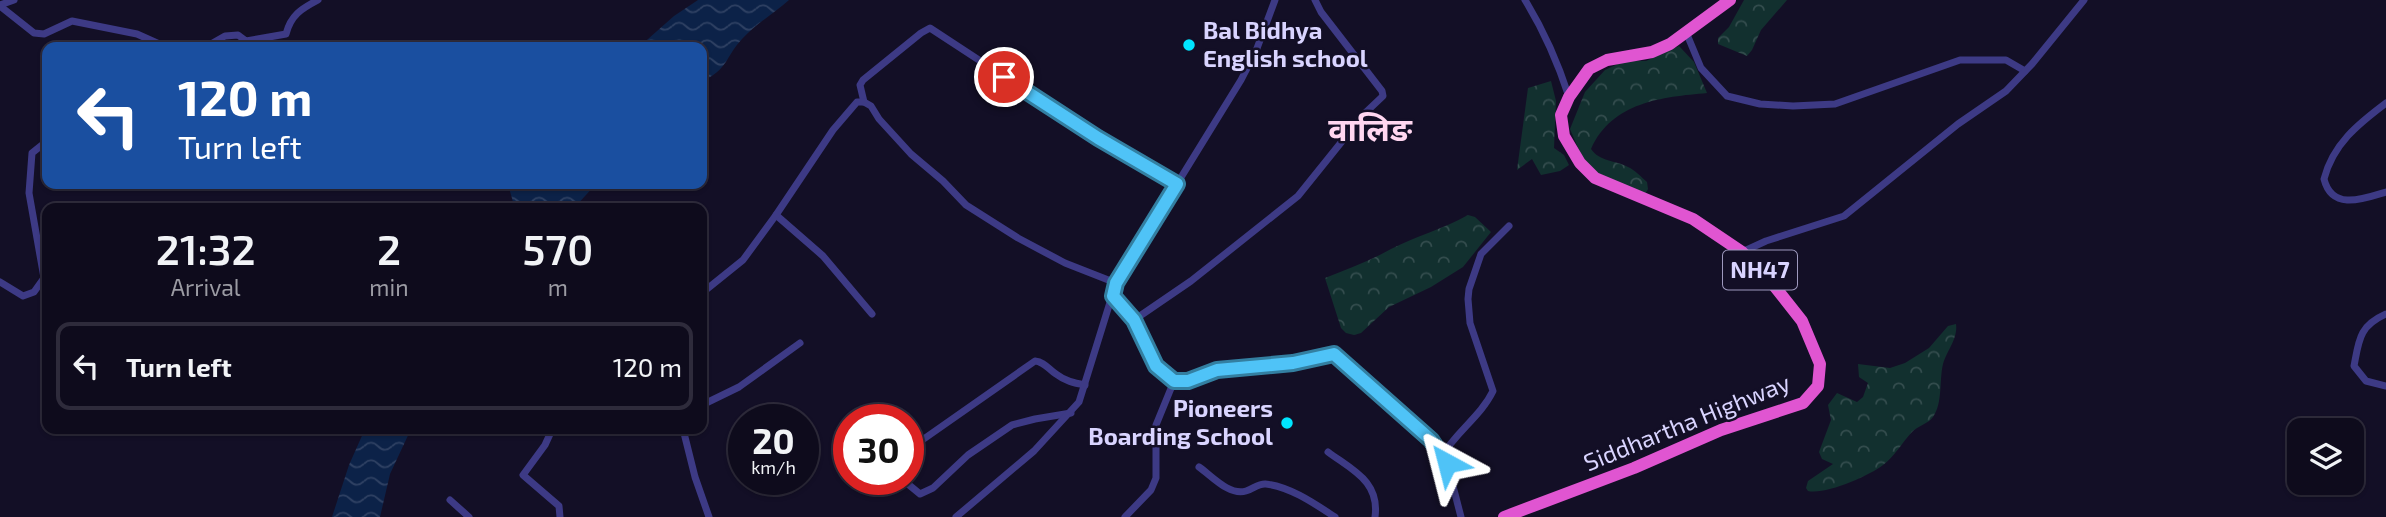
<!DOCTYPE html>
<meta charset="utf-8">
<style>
body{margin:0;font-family:"Exo 2","Noto Sans Devanagari",sans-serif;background:#171425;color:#f1f3f6;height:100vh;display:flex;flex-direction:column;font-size:26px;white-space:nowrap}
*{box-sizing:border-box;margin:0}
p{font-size:23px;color:#9b9ba3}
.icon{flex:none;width:38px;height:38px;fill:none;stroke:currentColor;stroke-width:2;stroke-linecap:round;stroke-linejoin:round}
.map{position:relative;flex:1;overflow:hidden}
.drawer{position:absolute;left:42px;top:203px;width:665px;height:231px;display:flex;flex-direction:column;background:#0e0b1c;border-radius:14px;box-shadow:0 2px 5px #0004,0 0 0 2px #2e2b3b}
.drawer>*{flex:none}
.guide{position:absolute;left:42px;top:42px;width:665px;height:147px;border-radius:14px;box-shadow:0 2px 5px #0004,0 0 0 2px #2e2b3b;background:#1a4fa0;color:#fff;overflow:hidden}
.tools{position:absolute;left:2287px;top:418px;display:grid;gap:14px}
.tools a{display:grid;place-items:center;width:77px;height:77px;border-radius:14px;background:#0e0b1c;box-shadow:0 2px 5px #0004,0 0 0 2px #2e2b3b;font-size:35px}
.speed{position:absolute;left:728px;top:404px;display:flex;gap:14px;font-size:35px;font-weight:700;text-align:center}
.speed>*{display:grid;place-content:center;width:91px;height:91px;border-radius:50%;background:#0e0b1c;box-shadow:0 2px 5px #0004,0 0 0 2px #2e2b3b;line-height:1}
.speed small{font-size:18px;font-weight:400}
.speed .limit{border:10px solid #d22;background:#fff;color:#111}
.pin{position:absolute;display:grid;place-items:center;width:60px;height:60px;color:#fff;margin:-30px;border:4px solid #fff;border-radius:50%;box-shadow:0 2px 7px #0007}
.me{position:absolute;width:77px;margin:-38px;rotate:322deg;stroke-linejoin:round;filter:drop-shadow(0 0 5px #0008)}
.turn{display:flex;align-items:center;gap:24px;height:147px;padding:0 21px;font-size:32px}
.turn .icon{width:91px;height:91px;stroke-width:2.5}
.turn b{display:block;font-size:49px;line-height:60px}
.eta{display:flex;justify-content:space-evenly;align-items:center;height:119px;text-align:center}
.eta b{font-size:42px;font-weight:600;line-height:49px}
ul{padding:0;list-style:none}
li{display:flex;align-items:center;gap:21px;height:88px;margin:0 14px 10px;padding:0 7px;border:4px solid #2e2b3b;border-radius:14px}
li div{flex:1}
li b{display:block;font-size:26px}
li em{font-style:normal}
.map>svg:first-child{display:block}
</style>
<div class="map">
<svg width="2386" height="517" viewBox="0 0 2386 517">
<defs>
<pattern id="forest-crowns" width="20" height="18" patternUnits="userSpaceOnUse" patternTransform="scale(1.75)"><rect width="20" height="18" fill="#12302f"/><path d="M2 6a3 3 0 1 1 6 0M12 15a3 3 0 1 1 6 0" fill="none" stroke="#344d4e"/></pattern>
<pattern id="water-waves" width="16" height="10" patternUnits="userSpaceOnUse" patternTransform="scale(1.75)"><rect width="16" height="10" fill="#0c2248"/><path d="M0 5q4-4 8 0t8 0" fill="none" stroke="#2f4163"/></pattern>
</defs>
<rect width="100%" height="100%" fill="#130f26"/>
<!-- forest -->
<g fill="url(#forest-crowns)">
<path d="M1744 0H1787L1761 30 1752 50 1747 56 1718 44V38L1729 27Z"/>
<path d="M1679 46 1694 62 1707 93C1662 97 1612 102 1591 149 1600 162 1615 160 1628 167 1635 170 1641 177 1647 182L1648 189 1644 196 1590 169 1585 164 1570 129 1585 92 1605 70 1624 61H1646Z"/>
<path d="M1551 81 1556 101 1554 148 1564 155 1569 165 1560 171 1541 175 1532 159 1517 170 1528 88Z"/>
<path d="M1468 215 1475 217 1491 232 1463 267 1431 287 1389 307 1361 333 1354 335 1346 333 1341 328 1325 278C1348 269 1370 261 1391 249 1416 236 1443 229 1468 215Z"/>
<path d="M1956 324C1958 339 1947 350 1943 364 1939 380 1943 403 1933 417 1928 424 1917 426 1911 433 1902 443 1894 457 1883 465 1869 476 1825 495 1808 491L1806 488 1808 481 1833 464 1822 459 1819 452 1831 420 1828 405 1837 393 1857 402 1863 397 1868 383 1859 377 1858 364 1890 368 1905 363 1929 348 1948 326Z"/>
</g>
<!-- water -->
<g fill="url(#water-waves)">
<path d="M698 0H789C774 13 756 24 742 39 726 56 727 71 702 81V47H639L674 16Z"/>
<path d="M508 184H596L574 208H512L513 202Z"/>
<path d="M365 429H411L390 474 380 517H332L349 465Z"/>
</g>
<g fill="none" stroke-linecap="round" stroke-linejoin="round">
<!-- minor -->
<g stroke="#3d3a85" stroke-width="7">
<path d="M1525 0C1544 31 1558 63 1569 97"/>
<path d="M0 5 14 0"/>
<path d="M0 6 34 33 44 34 72 21 137 34 166 47"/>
<path d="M1686 32 1701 68 1727 96 1760 104 1793 106 1835 104 1960 60H2006L2025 71"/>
<path d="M178 47 183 44H211L225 36 238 35 246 41 286 34C291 15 301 9 318 0"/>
<path d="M864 102 860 85 863 80 921 33 930 28 1098 138 1177 184"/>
<path d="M2386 103C2358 124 2333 144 2324 179 2332 211 2363 199 2386 192"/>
<path d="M776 215 823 256 872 314"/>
<path d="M1742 252 1766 241 1844 216 1958 124 2006 91 2032 64 2084 0"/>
<path d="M0 282 23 296 34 292 44 278 29 193 32 153 47 141"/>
<path d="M702 293 743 260 776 215 833 130 857 102H864L871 106 879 119 911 154 943 181 966 205 1018 238 1065 263 1116 283"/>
<path d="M1113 296 1134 320 1156 366 1174 381 1156 425V478L1151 490 1125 517"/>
<path d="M2386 314C2359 326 2359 340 2354 366L2366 381 2386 386"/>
<path d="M1134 320 1191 281 1298 196 1364 114 1383 96 1382 91 1321 12 1315 0"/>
<path d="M1174 381H1188L1217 370 1293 363 1334 354 1431 440 1447 463 1461 517"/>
<path d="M702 405 739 387 800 343"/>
<path d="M546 429 550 434 545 445 523 475 559 506 560 517"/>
<path d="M683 429 695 477 709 517"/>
<path d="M908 450 1035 361C1045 362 1048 369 1056 374 1065 381 1074 383 1085 385"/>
<path d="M1328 452C1352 470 1380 481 1375 517"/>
<path d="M1442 456C1456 432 1481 416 1493 391L1470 323 1468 299 1469 289 1481 254 1509 226"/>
<path d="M1199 467C1212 476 1229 496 1246 491 1253 489 1259 483 1266 484 1291 487 1315 504 1335 517"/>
<path d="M903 480 920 494 933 488 968 455 1012 425 1035 419 1071 413"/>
<path d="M450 500 469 517"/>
<path d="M956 517 1034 451 1079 402 1116 283 1241 80 1256 51 1275 0"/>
</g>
<!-- trunk -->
<path stroke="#e055d1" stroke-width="12" d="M1504 517 1634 468 1721 430 1803 403 1818 386 1820 364 1802 321 1768 278 1742 252 1693 219 1595 178 1580 163 1564 136 1561 115 1569 97 1589 69 1607 60 1652 52 1670 44 1730 0"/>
</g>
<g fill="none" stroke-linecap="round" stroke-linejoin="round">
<!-- route casing -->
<g stroke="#337fa1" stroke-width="18">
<path id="route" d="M1004 77 1098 138 1177 184 1116 283 1113 296 1134 320 1156 366 1174 381H1188L1217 370 1293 363 1334 354 1431 440 1447 463"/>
</g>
<!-- route -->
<use href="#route" stroke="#4fc3f7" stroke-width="12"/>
</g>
<!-- markers -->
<g fill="#00e5ff" stroke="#130f26" stroke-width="2.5">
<circle cx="1189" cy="45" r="7"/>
<circle cx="1287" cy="423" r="7"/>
</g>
<g text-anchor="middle" stroke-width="5" stroke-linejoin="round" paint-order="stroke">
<!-- shield labels -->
<rect fill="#130f26" stroke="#9e99be" stroke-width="2" x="1723" y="250.5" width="74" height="39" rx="5"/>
<g font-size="23" font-weight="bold" fill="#d9d4ff">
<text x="1760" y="278">NH47</text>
</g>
<!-- poi labels -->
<g font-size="24" font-weight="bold" fill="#d9d4ff" stroke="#130f26" text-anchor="start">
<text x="1203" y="39">Bal Bidhya<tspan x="1203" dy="28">English school</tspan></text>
<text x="1273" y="417" text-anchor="end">Pioneers<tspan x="1273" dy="28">Boarding School</tspan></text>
</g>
<!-- street labels -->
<g font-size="24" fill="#d9d4ff" stroke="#130f26">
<text transform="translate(1687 423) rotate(-22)" y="8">Siddhartha Highway</text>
</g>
<!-- district labels -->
<g font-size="32" font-weight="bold" fill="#ffd6f0" stroke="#130f26">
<text x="1370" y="141">वालिङ</text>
</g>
</g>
</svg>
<div class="tools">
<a><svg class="icon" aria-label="layers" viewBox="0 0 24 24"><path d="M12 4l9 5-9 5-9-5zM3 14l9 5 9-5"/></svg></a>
</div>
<div class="speed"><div>20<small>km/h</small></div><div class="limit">30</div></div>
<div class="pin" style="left:1004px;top:77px;background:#d93025"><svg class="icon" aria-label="arrive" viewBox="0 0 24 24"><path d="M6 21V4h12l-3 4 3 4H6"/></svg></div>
<svg class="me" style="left:1447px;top:463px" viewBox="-20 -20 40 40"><path d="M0-17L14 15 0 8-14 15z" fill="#4fc3f7" stroke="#fff" stroke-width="4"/></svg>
<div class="guide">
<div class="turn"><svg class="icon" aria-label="left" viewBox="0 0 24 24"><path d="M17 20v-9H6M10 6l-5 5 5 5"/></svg><div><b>120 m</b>Turn left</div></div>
</div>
<section class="drawer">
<div class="eta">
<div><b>21:32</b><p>Arrival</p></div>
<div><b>2</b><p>min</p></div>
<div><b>570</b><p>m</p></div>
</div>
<ul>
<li><svg class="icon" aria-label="left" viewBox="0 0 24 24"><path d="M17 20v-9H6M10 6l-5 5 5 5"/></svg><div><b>Turn left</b></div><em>120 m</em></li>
</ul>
</section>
</div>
